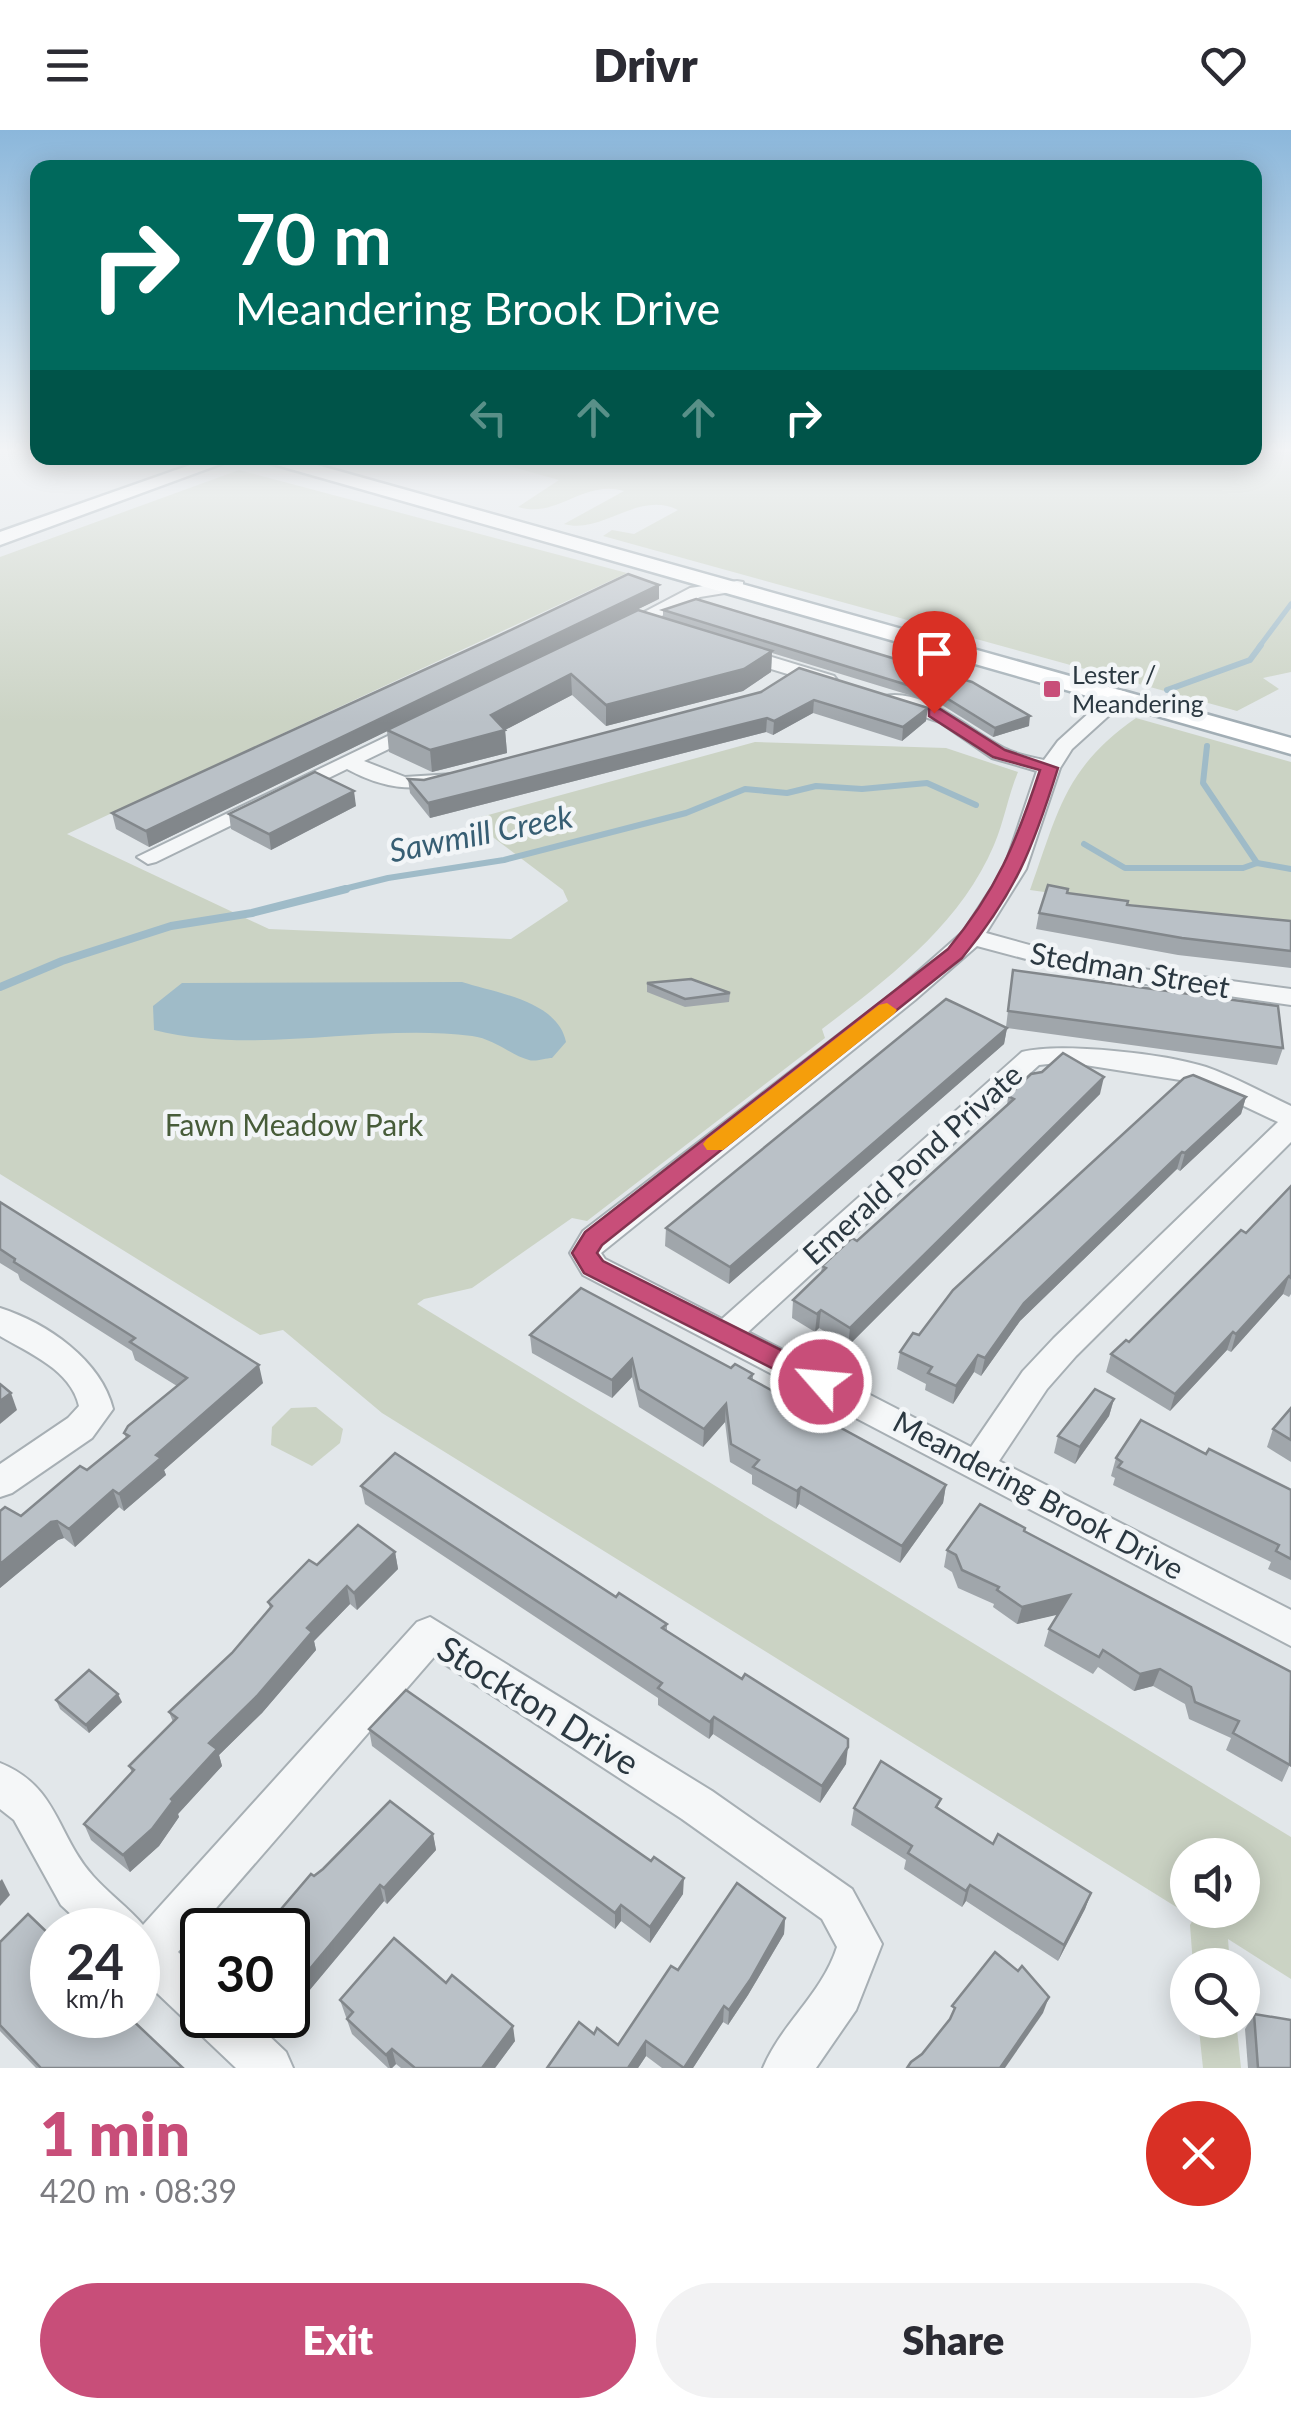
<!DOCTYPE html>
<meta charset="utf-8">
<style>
body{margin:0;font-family:Lato,sans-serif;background:#f2f2f3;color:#2b2b33;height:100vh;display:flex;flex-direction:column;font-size:38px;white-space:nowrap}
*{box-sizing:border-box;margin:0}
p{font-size:32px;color:#7c7c81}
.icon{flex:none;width:55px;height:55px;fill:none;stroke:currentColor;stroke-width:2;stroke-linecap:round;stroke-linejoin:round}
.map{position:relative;height:1938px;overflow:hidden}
.details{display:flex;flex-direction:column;background:#fff;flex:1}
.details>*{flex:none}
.hud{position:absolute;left:30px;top:30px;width:1232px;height:305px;border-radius:20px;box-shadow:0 5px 25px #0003;background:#00695c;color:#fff;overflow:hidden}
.tools{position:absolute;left:1170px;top:1708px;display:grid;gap:20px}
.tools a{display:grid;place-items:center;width:90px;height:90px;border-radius:50%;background:#fff;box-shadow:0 5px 25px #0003;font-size:50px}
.speed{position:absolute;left:30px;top:1778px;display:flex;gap:20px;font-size:50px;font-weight:700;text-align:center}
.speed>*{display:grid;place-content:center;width:130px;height:130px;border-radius:50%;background:#fff;box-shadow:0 5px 25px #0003;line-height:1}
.speed small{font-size:25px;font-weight:400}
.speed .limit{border:5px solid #111;border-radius:15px;background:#fff;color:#111}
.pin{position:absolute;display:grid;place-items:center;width:85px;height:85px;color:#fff;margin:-102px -42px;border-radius:50% 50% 50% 0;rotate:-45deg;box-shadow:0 0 10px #0007}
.pin .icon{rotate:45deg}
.me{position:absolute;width:110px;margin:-55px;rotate:297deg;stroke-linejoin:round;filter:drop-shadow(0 0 8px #0008)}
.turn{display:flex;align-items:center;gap:35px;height:210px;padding:0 40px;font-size:45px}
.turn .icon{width:130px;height:130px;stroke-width:2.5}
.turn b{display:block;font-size:70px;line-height:85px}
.lanes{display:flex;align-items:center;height:95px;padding:0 40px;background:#0003;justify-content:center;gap:50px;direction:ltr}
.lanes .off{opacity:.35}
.round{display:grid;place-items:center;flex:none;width:105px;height:105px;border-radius:52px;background:#f2f2f3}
.overview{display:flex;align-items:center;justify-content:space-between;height:170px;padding:0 40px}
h1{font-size:60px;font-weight:800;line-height:75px;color:#c84e79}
.action{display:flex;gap:20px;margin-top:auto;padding:20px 40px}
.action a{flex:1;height:115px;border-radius:60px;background:#c84e79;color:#fff;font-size:40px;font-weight:800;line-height:115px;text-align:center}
.action a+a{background:#f2f2f3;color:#2b2b33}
header{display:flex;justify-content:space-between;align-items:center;height:130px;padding:0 40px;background:#fff;font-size:45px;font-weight:800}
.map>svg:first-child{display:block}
</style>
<header><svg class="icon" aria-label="menu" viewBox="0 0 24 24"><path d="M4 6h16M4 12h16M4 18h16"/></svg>Drivr<svg class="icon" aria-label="heart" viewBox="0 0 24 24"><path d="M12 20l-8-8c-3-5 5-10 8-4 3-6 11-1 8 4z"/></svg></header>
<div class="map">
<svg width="1291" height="1938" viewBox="0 0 1291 1938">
<rect width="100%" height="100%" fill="#e2e7ea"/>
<!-- green -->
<g fill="#cbd3c4" fill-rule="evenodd">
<path d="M1255 322H1291V542L1263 548 1279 559 1237 581 603 406 612 400 634 404 678 380C638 360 602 405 564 394L624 361C583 349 558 389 518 377L559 350 502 334 500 328H1255Z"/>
<path d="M239 340 627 443 67 704 269 799 511 809 568 771 563 760 470 690 755 612 946 618 1018 642C1008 666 1004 692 994 715 960 795 889 848 822 899L825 908 587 1091 572 1088 472 1158 424 1169 417 1174 1291 1707V1849L1228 1809 1230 1835H1193L1190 1795 1194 1788 382 1283 283 1200 260 1205 0 1044V427ZM1188 1725H1242V1780H1188Z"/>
<path d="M1136 588 1291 632V797L1030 760C1058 683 1064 638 1136 588Z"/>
<path d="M316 1277 343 1299 340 1313 312 1336 271 1315 272 1297 291 1278Z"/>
<path d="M1198 1890H1236L1241 1938H1203Z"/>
</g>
<!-- water -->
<path fill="#9fbbc8" d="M462 852C496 863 558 871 566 912L552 928C546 928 535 932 529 930 512 926 495 909 472 906 367 893 259 926 154 900L153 876 182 853Z"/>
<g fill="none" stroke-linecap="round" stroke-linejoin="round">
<!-- stream-far2 -->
<path stroke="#9fbbc8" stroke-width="5" d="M1259 517 1291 474"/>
<!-- stream-far1 -->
<g stroke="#9fbbc8" stroke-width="6">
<path d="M1167 560 1250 530 1261 515"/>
<path d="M1207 616 1203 653 1257 733"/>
<path d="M1084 714 1125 738H1243L1257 733 1291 739"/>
<path d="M336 761 388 748 504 730 686 683 745 659 787 663 816 656 862 659 927 653 976 675"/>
</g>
<!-- stream -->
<path stroke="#9fbbc8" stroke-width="8" d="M0 857 62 831 171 796 252 783 346 759"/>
<!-- minor casing -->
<g stroke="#a7afb4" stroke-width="4">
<g id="minor">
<path d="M737 451 743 452V460L700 467 623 505 617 506 608 501 690 458Z"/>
<path d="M739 517 834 546 837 550 827 556 732 527V519Z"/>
<path d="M1119 560 1126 562V570L1072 619 1060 638 1026 739 986 803 1091 832 1291 859V875L1090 846 977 816 915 870 601 1123 605 1129 722 1189 1022 922C1061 912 1166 924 1206 937 1235 947 1263 963 1291 976V1012L1076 1226 1047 1259 999 1331 1291 1480V1516L583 1145 570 1123 583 1101 897 860 963 802 1004 739 1037 641 992 628 940 592 885 574V566C927 558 973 604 1006 619 1017 625 1032 627 1044 630L1058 611 1112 562ZM1066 932 1193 952 1278 992 1054 1208 1023 1241 971 1317 748 1202 1039 935Z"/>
<path d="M421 590 431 596 428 600 364 631 405 647 453 644 457 648 453 652C413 662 384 659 347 639L156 732 148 734 137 727Z"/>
<path d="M0 1178C47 1193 101 1230 113 1279L92 1308 12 1363 0 1367V1334L68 1288 79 1276C71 1240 29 1223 0 1206Z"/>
<path d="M430 1487 712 1661 852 1759 882 1814 856 1880 816 1938H763C781 1894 822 1864 837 1817L822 1789 682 1689 434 1527 178 1822 202 1845V1885H247L286 1922 293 1938H236L138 1845V1800H88L61 1775 14 1690 0 1679V1633C58 1656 57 1706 93 1746 109 1764 129 1778 143 1795L417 1492Z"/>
</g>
</g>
<!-- major casing -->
<g stroke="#a2aeb5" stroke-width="5">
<g id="major">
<path d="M210 328H237L0 415V402Z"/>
<path d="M263 328H292L1291 608V624L266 332Z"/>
</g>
</g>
<!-- minor -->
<use href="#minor" fill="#f5f7f8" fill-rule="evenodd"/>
<!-- major -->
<use href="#major" fill="#fff" fill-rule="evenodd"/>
</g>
<!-- wall -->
<g fill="#a0a6ab">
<path d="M659 469 490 551 663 488V480L696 469 1029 596 993 607 942 575 772 523 771 542 743 561 606 596 572 565 505 600 507 623 432 642 389 622 387 601 149 717 116 699 112 683Z"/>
<path d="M799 538 926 591 902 611 813 583 773 605 766 602 430 688 410 663 408 649 424 650 761 562Z"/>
<path d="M356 676 271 720 231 699 229 684Z"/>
<path d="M1067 763 1127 775 1291 791V838L1178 825 1036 799 1039 783Z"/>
<path d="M1013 840 1283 918 1277 935 1007 898 1004 914 729 1154 665 1116 666 1098 1006 897Z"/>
<path d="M647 853 730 863 729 872 685 877 647 862Z"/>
<path d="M1100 964 848 1216 819 1198 815 1202 792 1188 793 1170 821 1143 822 1136 857 1111 1007 976 1008 966Z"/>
<path d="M1246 967 1241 984 1180 1041 1177 1039 1020 1191 981 1246 974 1242 953 1274 925 1260 926 1254 897 1239 900 1222 919 1205Z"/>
<path d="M1291 1056V1164L1289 1167 1283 1164 1231 1222 1227 1220 1170 1281 1106 1242 1111 1224 1129 1212 1246 1103Z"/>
<path d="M0 1072 263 1253 164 1340 166 1345 124 1381 119 1377 75 1417 64 1408 58 1410 0 1458V1381L21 1386 87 1340 126 1308 124 1303 177 1256 135 1230 132 1221 20 1150 18 1144 0 1133Z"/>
<path d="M530 1205 731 1238 753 1244V1250L946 1355 943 1373 900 1433 799 1374 796 1379 752 1354V1345L730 1332 725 1292 703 1317 639 1277 632 1247 612 1268 532 1223Z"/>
<path d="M1114 1269 1109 1286 1075 1334 1054 1323 1058 1306Z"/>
<path d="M1291 1278V1332L1267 1317 1273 1299Z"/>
<path d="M1206 1324 1291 1360V1450L1268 1439 1271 1432 1113 1355 1115 1348 1111 1346 1116 1328Z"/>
<path d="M361 1356 616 1467 667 1494V1502L846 1634 820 1673 713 1604 709 1609 658 1575V1568L365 1374Z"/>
<path d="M1025 1398V1401L1291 1632 1282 1652 1226 1620 1231 1608 1189 1589 1185 1574 1153 1556 1134 1561 1098 1537 1093 1544 1044 1516 1049 1499 1058 1484 1017 1494 993 1477 994 1474 958 1458 952 1442 944 1437 947 1420Z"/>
<path d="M395 1422 398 1439 357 1480 350 1474 314 1511 316 1520 262 1583 219 1625 222 1636 178 1684 179 1687 159 1716 130 1742 91 1710 84 1694 132 1643 129 1636 173 1592 169 1582 232 1523 270 1478 268 1472 317 1435Z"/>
<path d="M56 1570 122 1572 89 1603 60 1579Z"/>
<path d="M369 1599 683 1764 650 1813 621 1791 615 1799 372 1616Z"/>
<path d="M854 1678 939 1679 993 1714 1091 1763 1085 1779 1058 1831 966 1771 962 1777 904 1739 906 1730 851 1695Z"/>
<path d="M433 1704 436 1720 387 1774 384 1771 288 1886V1800L314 1746Z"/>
<path d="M785 1788 784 1804 748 1865 728 1895 723 1892 693 1938H662L646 1926 638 1938H547L594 1904 618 1915 678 1840Z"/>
<path d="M0 1812 52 1885 183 1938H36L0 1901Z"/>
<path d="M340 1870 515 1911 495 1938H401L396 1934 392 1938H388L352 1904Z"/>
<path d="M1254 1884 1291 1938H1248L1245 1899Z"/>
</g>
<!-- shaded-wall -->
<g fill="#82878b">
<path d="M659 455V469L149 717 146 701Z"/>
<path d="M772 521 771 542 743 561 606 596V575Z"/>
<path d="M571 544 572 565 503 601 505 600 507 623 432 642 430 620 491 585Z"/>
<path d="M814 570 813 583 773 605 774 591Z"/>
<path d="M928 578 926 591 902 611 903 597Z"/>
<path d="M1030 586 1029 596 993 607 995 598Z"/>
<path d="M767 588 766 602 430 688 428 673Z"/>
<path d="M354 661 356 676 271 720 269 704Z"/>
<path d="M1007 898 1004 914 729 1154 730 1137Z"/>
<path d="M1104 947 1100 964 848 1216 850 1198Z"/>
<path d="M1246 967 1241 984 1180 1041 1185 1023Z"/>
<path d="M1182 1022 1177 1039 1020 1191 981 1246 985 1228 1024 1173Z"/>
<path d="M1289 1146 1283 1164 1231 1222 1236 1204Z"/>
<path d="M821 1180 819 1198 815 1202 817 1184Z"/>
<path d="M1233 1202 1227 1220 1170 1281 1175 1264Z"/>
<path d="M978 1225 974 1242 953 1274 956 1256Z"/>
<path d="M632 1229V1247L612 1268V1250Z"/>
<path d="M259 1235 263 1253 164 1340 166 1345 124 1381 119 1364 156 1325Z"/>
<path d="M11 1263 17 1280 0 1294V1271Z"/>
<path d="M1114 1269 1109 1286 1075 1334 1080 1317Z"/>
<path d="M726 1274 725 1292 703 1317 704 1299Z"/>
<path d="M946 1355 943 1373 900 1433 902 1416Z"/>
<path d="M801 1357 799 1374 796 1379 797 1361Z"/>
<path d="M113 1360 119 1377 75 1417 69 1399Z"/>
<path d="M57 1391 64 1408 58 1410 0 1458V1434L51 1392Z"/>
<path d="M395 1422 398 1439 357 1480 354 1463Z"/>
<path d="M347 1456 350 1474 314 1511 316 1520 262 1583 219 1625 222 1636 178 1684 179 1687 159 1716 130 1742 123 1725 171 1669 209 1613 307 1498Z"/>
<path d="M1070 1465 1065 1483 1017 1494 1022 1477Z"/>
<path d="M1160 1539 1153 1556 1134 1561 1140 1544Z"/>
<path d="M118 1564 122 1572 89 1603 86 1595Z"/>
<path d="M714 1587 713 1604 709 1609 710 1592Z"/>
<path d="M848 1617 846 1634 820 1673 822 1656Z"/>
<path d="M433 1704 436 1720 387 1774 384 1758Z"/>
<path d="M684 1748 683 1764 650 1813V1797Z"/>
<path d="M2 1749 10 1765 0 1776V1751Z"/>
<path d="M380 1755 384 1771 288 1886V1865Z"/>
<path d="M970 1755 966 1771 962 1777 966 1761Z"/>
<path d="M1091 1763 1085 1779 1058 1831 1064 1815Z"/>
<path d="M621 1775V1791L615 1799V1783Z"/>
<path d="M785 1788 784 1804 748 1865 728 1895 729 1880Z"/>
<path d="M1049 1867 1043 1883 1005 1938H1000Z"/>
<path d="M724 1876 723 1892 693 1938H684Z"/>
<path d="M513 1896 515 1911 495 1938H482Z"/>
<path d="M646 1911V1926L638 1938H628Z"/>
<path d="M392 1919 396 1934 392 1938H390L386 1925Z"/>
</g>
<!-- building -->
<g fill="#bac1c7" stroke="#82878b" stroke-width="2.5">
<path d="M628 444 659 455 146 701 112 683 496 507Z"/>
<path d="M696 469 972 552 1030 586 995 598 943 566 663 480Z"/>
<path d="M638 480 772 521 744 539 606 575 571 544 491 585 505 600 430 620 387 600Z"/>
<path d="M799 538 928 578 903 597 814 570 774 591 767 588 428 673 408 649 424 650 761 562Z"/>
<path d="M315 642 354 661 269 704 229 684Z"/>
<path d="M1048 755 1068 759 1067 763 1128 771 1127 775 1291 791V821L1182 808 1039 783Z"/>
<path d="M1013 840 1278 876 1283 918 1008 881Z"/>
<path d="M691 849 730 863 685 869 647 853Z"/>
<path d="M946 869 1007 898 730 1137 666 1098Z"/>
<path d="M1063 923 1104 947 850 1198 821 1180 817 1184 793 1170 826 1138 822 1136 852 1108 857 1111 1014 969 1008 966 1031 944 1042 942Z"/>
<path d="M1193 945 1246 967 1185 1023 1182 1022 1024 1173 985 1228 978 1225 956 1256 928 1243 932 1237 900 1222 913 1203 919 1205 953 1160 1184 948Z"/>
<path d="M1291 1056V1148L1289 1146 1236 1204 1233 1202 1175 1264 1111 1224 1126 1210 1129 1212 1241 1100 1246 1103Z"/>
<path d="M0 1072 259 1235 156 1325 161 1328 119 1364 113 1360 69 1399 57 1391 51 1392 0 1434V1381L5 1377 21 1386 80 1336 87 1340 129 1306 124 1303 128 1296 187 1248 130 1212 135 1208 14 1132 15 1129 0 1119Z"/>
<path d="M581 1158 731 1238 735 1234 753 1244 749 1248 946 1355 902 1416 801 1357 797 1361 753 1337 759 1330 731 1314 726 1274 704 1299 639 1259 632 1229 612 1250 530 1205Z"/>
<path d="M0 1254 11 1263 0 1271Z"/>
<path d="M1095 1259 1114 1269 1080 1317 1058 1306Z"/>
<path d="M1291 1278V1310L1273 1299Z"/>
<path d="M1141 1290 1206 1324 1209 1319 1291 1360V1429L1276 1421 1279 1415 1118 1337 1122 1332 1116 1328Z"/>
<path d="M395 1323 616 1467 619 1463 667 1494 662 1498 742 1549 745 1544 848 1609V1617L822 1656 714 1587 710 1592 658 1558 662 1553 361 1356Z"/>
<path d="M980 1374 1025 1398 1024 1401 1291 1542 1290 1635 1233 1603 1239 1591 1195 1572 1191 1557 1160 1539 1140 1544 1103 1520 1099 1527 1049 1499 1070 1465 1022 1477 997 1460 999 1457 962 1440 956 1425 947 1420Z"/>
<path d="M358 1395 395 1422 354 1463 347 1456 307 1498 312 1502 257 1566 209 1613 217 1619 171 1669 173 1671 152 1699 123 1725 84 1694 134 1640 129 1636 177 1588 169 1582 232 1523 272 1476 268 1472 309 1430 317 1435Z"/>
<path d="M89 1540 118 1564 86 1595 56 1570Z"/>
<path d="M406 1560 651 1731 654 1727 684 1748 650 1797 621 1775 615 1783 369 1599Z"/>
<path d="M881 1631 941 1669 936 1677 993 1714 998 1704 1091 1763 1064 1815 970 1755 966 1761 908 1723 912 1716 854 1678Z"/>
<path d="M390 1671 433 1704 384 1758 380 1755 288 1865V1800L264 1799 311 1744 314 1746 323 1739Z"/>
<path d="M737 1753 785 1788 750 1850 729 1880 724 1876 684 1938 646 1911 628 1938H547L579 1892 594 1904 597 1898 618 1915 671 1836 678 1840Z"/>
<path d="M28 1784 52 1807V1885H127L183 1938H41L0 1895V1812Z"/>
<path d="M394 1808 446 1853 452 1845 513 1896 482 1938H415L392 1919 386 1925 347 1889 353 1882 340 1870Z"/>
<path d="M995 1822 1018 1841 1022 1836 1049 1867 1000 1938H907L911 1932 922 1924 950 1889 955 1878 952 1876Z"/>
<path d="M1254 1884 1291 1890V1938H1258Z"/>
</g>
<!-- sky -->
<linearGradient id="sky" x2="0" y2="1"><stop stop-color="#8bb7db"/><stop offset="0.54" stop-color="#f2f4f6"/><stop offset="1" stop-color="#f2f4f6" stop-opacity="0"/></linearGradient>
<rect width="1291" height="593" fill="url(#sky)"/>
<!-- route -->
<path fill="#c84e79" stroke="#82334f" stroke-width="2.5" d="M929 579H940L1005 620 1058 638C1033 718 1016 762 962 828L602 1115 597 1123 603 1131 831 1245 835 1252 831 1259 821 1263 584 1143 572 1123 585 1102 948 819C997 760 1016 713 1040 640L993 627 929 586Z"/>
<!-- slow -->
<path fill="#f59e0b" d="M887 873 897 880 894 884 723 1020H707L703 1014 707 1009 879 875Z"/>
<!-- markers -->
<rect fill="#c84e79" stroke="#f2f5f7" stroke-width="4" x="1042" y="549" width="20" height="20" rx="5"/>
<g text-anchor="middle" stroke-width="9" stroke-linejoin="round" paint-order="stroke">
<!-- far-poi labels -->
<g font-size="25" fill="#2b3841" stroke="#f2f5f7" text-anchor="start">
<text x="1072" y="554">Lester /<tspan x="1072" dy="29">Meandering</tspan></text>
</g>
<!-- street labels -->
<g font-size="30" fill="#2b3841" stroke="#f2f5f7">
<text transform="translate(1130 841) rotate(10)" y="10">Stedman Street</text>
<text transform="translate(913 1035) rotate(-42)" y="10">Emerald Pond Private</text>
<text transform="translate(1038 1366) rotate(28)" y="10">Meandering Brook Drive</text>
</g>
<!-- park labels -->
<g font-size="30" fill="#475c39" stroke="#f2f5f7">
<text x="294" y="1006">Fawn Meadow Park</text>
</g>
<!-- water labels -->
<g font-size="32" font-style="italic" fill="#375e73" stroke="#f2f5f7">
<text transform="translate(481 704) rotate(-11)" y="11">Sawmill Creek</text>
</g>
<!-- near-street labels -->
<g font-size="35" fill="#2b3841" stroke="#f2f5f7">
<text transform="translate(538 1576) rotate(32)" y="12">Stockton Drive</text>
</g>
</g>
</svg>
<div class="tools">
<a><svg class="icon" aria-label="sound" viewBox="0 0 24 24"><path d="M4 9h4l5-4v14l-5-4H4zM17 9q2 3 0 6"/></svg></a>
<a><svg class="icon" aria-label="search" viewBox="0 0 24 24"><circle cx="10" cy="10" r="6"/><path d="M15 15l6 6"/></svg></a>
</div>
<div class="speed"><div>24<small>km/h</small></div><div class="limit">30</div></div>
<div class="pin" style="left:934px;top:583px;background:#d93025"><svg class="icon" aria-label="arrive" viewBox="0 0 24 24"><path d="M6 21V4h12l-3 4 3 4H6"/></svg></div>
<svg class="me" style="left:821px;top:1252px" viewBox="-20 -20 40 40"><circle r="17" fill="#c84e79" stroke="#fff" stroke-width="3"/><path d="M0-11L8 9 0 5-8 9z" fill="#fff"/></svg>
<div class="hud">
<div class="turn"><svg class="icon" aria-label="right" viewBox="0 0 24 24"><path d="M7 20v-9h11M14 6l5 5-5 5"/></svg><div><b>70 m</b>Meandering Brook Drive</div></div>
<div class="lanes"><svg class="icon off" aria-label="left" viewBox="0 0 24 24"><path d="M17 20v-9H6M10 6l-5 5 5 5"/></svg><svg class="icon off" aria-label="ahead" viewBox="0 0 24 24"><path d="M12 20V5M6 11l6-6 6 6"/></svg><svg class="icon off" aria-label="ahead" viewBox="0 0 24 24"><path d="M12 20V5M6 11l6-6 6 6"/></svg><svg class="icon" aria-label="right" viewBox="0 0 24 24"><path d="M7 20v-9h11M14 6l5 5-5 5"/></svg></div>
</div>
</div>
<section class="details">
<div class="overview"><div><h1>1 min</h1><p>420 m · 08:39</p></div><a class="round" style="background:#d93025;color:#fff"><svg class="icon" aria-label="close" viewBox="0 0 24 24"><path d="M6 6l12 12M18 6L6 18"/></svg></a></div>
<div class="action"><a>Exit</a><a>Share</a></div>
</section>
